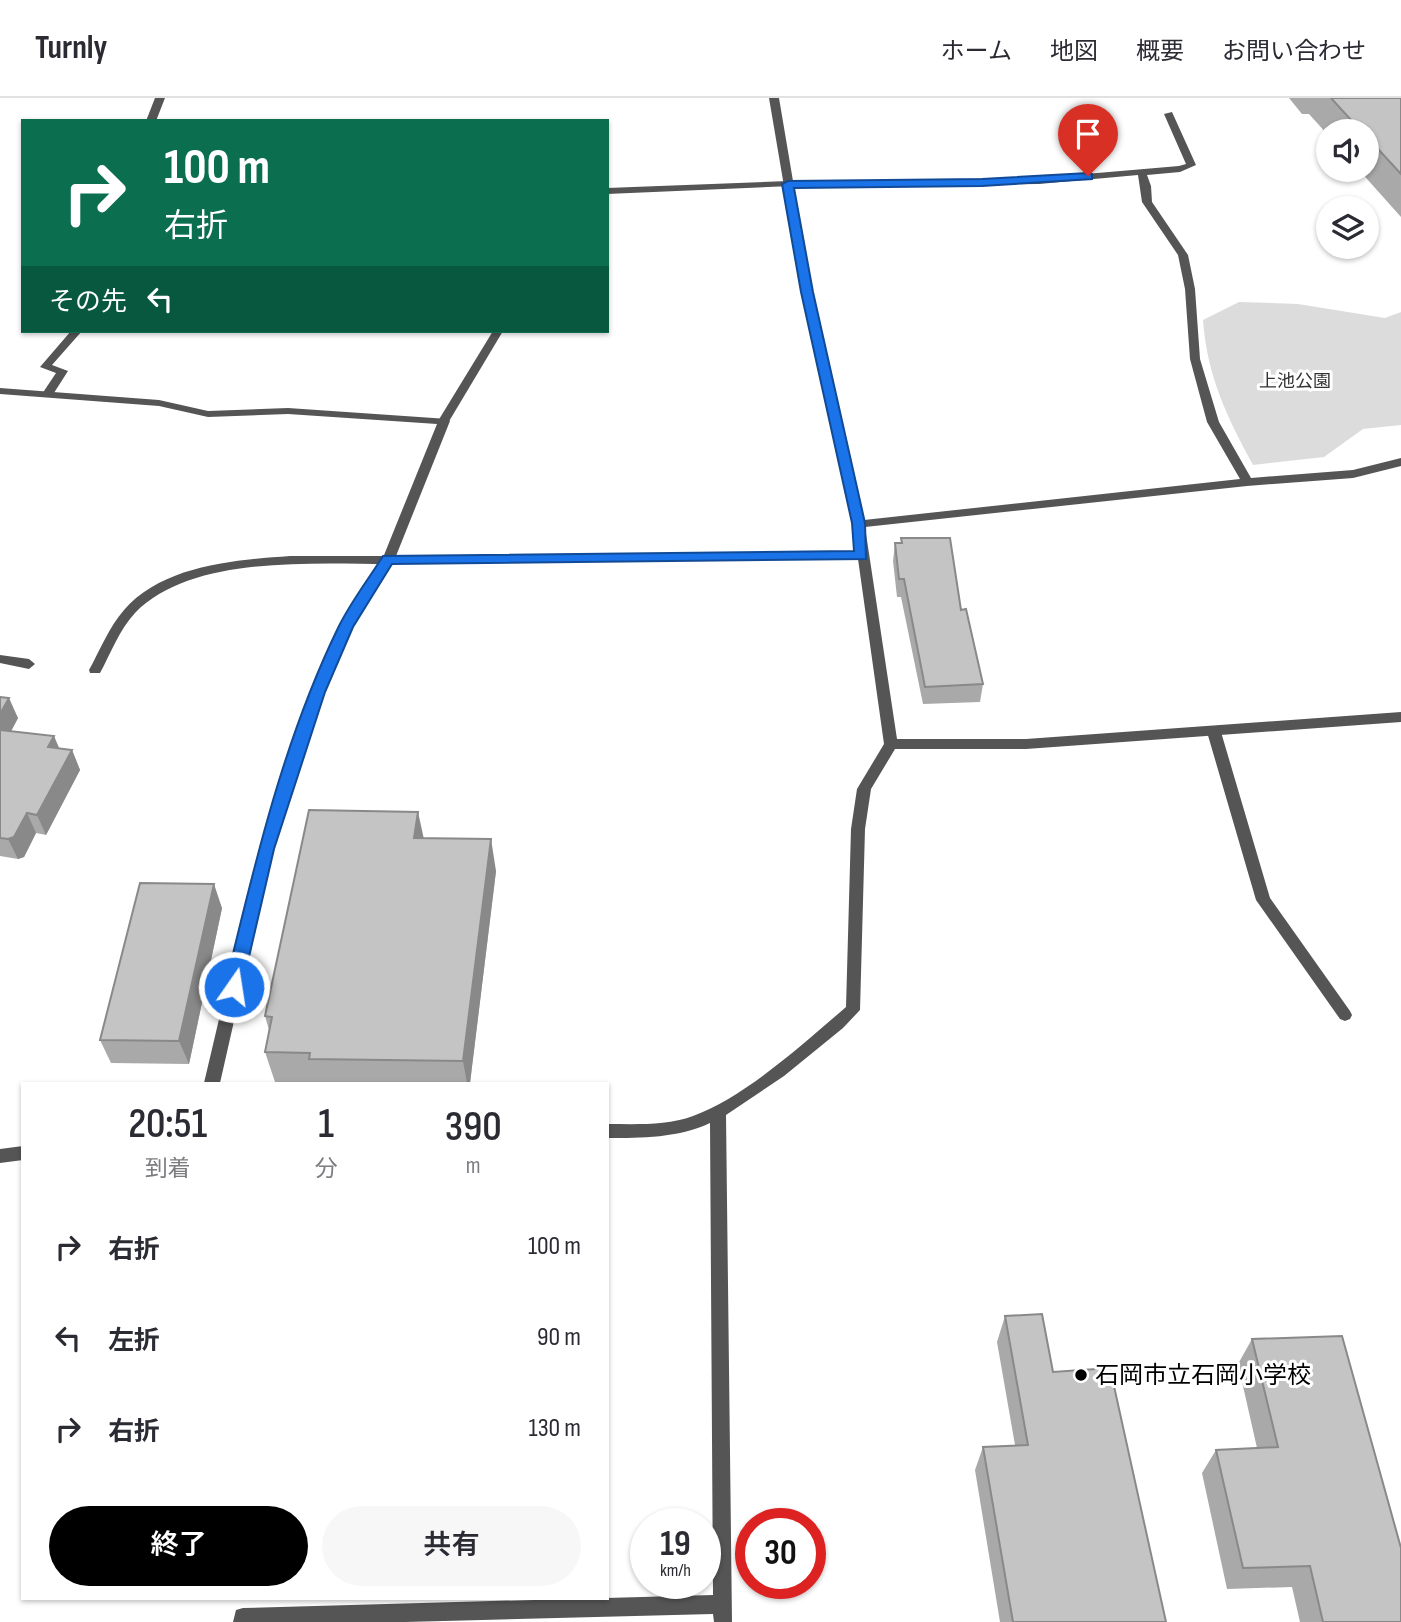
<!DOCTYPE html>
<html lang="ja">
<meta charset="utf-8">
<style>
body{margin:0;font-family:"Sofia Sans Condensed","Noto Sans JP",sans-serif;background:#f7f7f7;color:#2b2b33;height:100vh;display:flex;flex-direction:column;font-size:26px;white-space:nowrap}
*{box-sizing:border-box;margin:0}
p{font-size:23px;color:#7c7c81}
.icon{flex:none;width:38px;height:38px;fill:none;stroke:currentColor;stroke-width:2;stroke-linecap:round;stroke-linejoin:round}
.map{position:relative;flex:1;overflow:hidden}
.panel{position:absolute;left:21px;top:984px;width:588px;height:518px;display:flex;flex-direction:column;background:#fff;border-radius:0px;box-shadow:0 2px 5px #0004}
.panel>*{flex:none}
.guide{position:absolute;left:21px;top:21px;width:588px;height:214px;border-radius:0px;box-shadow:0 2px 5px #0004;background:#0b6e4f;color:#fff;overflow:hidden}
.tools{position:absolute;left:1316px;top:21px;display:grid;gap:14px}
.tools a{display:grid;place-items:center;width:63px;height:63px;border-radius:50%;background:#fff;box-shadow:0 2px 5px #0004;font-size:35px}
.speed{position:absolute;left:630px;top:1410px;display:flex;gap:14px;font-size:35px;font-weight:700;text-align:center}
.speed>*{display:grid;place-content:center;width:91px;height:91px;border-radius:50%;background:#fff;box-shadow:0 2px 5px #0004;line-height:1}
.speed small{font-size:18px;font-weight:400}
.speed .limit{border:10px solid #d22;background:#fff;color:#111}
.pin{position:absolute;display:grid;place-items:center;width:60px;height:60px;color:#fff;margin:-72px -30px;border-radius:50% 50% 50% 0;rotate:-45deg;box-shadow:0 0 7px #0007}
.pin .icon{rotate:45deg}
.me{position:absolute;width:77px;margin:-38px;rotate:13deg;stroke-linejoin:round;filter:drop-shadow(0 0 5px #0008)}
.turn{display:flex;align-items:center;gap:24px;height:147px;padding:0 28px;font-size:32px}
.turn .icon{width:91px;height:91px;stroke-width:2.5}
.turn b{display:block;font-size:49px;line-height:60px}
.then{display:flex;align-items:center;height:66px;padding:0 28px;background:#0003;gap:14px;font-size:26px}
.eta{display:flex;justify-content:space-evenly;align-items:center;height:119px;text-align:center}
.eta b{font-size:42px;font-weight:600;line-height:49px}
.action{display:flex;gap:14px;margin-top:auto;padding:14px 28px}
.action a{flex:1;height:80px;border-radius:42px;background:#000;color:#fff;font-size:28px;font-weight:600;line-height:80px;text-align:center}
.action a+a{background:#f7f7f7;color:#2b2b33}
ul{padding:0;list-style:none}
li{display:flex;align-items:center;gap:21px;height:91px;padding:0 28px}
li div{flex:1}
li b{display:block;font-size:26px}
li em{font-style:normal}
header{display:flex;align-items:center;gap:42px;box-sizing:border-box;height:98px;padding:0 35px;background:#fff;border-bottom:2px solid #e1e1e2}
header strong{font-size:33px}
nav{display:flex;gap:38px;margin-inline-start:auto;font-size:24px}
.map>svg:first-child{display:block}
</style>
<header>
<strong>Turnly</strong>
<nav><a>ホーム</a><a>地図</a><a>概要</a><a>お問い合わせ</a></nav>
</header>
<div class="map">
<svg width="1401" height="1524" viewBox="0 0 1401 1524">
<rect width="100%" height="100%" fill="#fff"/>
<!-- green -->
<path fill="#dcdcdc" d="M1239 204 1298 206 1385 220 1401 214V327L1363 331 1324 359 1253 367C1227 319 1207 278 1203 222Z"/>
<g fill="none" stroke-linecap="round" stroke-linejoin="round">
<!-- lane -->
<g fill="#555" fill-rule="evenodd">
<path d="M155 0H165L156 23H146Z"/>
<path d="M788 83 791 84V88L607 96V90Z"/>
<path d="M71 233H82L52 267 68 273 52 298H44L42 296 56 275 40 269Z"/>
<path d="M493 233H503L448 325H440L438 323Z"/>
<path d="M290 458H388L394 462 388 466C314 466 191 457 135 515 119 532 111 555 100 575H90L89 572C100 552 109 529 124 512 163 467 235 462 290 458Z"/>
<path d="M0 557 29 561 35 566 29 571 0 565Z"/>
<path d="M1214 629 1221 634 1270 800 1350 913 1352 917 1350 921 1345 923 1340 921 1256 802 1207 634Z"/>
</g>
<!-- street -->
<g fill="#555" fill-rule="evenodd">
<path d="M769 0H779L793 83 1039 80 1179 68 1186 66 1164 16 1172 14 1196 67 1180 74 1147 77 1151 88 1152 104 1188 157 1195 191 1200 261 1219 324 1251 380 1353 372 1401 360V368L1353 380 1247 388 865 429 897 641H1026L1401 614V624L1026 651H895L871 691 865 731 860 912 843 930 784 978 726 1017 732 1524H714L713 1516 406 1524H233L236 1512 243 1510 713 1497 710 1025C678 1040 642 1040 607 1040V1026C635 1026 666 1028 693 1018 745 999 803 946 846 909L851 731 857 691 884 646 858 461 392 466 352 529 323 594 273 751 220 985H204L259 751 311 594 340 529 382 462 437 326 288 316 208 319 159 308 0 296V290L159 302 208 313 288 310 448 321 450 323 396 458 857 453 853 426 802 194ZM1138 77 1142 104 1178 157 1185 191 1190 261 1207 324 1240 381 864 422 812 194 794 89 1039 86Z"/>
<path d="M23 1048V1062L0 1065V1051Z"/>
</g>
</g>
<!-- wall -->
<g fill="#a9a9a9">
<path d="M1289 0H1401V119L1359 72H1367V33H1328V37L1309 16H1302Z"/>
<path d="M901 440 961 512 983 586 980 604 923 606 901 499H897L893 463 895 445H901Z"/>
<path d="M0 599 18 620 11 633 59 650 72 652 80 672 46 737 36 735 24 759 18 761 0 758Z"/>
<path d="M496 773 470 985H317L275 984 265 954 269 932 265 918Z"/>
<path d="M222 810 189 966 111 965 100 942Z"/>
<path d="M1005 1218 1053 1274 1166 1524H1000L975 1372 983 1349 1015 1347 997 1244Z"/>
<path d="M1252 1241 1401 1524H1300L1292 1489 1227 1491 1202 1375 1216 1352 1257 1350 1238 1266Z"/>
</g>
<!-- shaded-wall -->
<g fill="#898989">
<path d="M9 600 18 620 1 652 0 649V616Z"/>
<path d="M54 638 63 659 48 649Z"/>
<path d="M72 652 80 672 46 737 37 717Z"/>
<path d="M418 714 425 746 414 740Z"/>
<path d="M27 715 36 735 24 759 18 761 8 741Z"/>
<path d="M491 741 496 773 470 985H467L463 963Z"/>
<path d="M214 786 222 810 189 966 179 943Z"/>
</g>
<!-- building -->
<g fill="#c4c4c4" stroke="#898989" stroke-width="2">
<path d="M1331 0H1401V76L1367 39V33H1361Z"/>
<path d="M901 440H950L961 512 966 511 983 586 925 589 904 481H899L895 445H902Z"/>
<path d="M0 599 9 600 0 616Z"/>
<path d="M0 632 54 638 48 649 72 652 37 717 27 715 14 739 8 741 0 740Z"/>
<path d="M309 712 418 714 414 740 491 741 463 963 309 961 310 955 265 954 272 919 265 918Z"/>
<path d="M140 785 214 786 179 943 100 942Z"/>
<path d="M1042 1216 1053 1274 1110 1270 1166 1524H1013L983 1349 1028 1347 1005 1218Z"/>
<path d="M1342 1238 1401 1450V1524H1323L1310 1468 1243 1470 1216 1352 1278 1349 1252 1241Z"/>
</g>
<!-- route -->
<path fill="#1a73e8" stroke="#114b97" stroke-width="2" d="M1088 75 1092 76V81L982 88 794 90 813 194 865 425 866 461 392 466 353 529 325 594 274 751 242 889 234 896 228 894 225 889C254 768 283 643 338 530 350 505 368 482 383 458L854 453 852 425 801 194 782 86 788 83 982 81Z"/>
<!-- markers -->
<circle fill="#000" stroke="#fff" stroke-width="2.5" cx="1081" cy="1277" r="7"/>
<g text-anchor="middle" stroke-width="6" stroke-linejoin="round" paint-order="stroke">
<!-- far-park labels -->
<g font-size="18" fill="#333" stroke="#fff">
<text x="1295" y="289">上池公園</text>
</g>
<!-- near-poi labels -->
<g font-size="24" fill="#000" stroke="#fff" text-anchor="start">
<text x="1095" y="1285">石岡市立石岡小学校</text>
</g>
</g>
</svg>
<div class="tools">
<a><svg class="icon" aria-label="sound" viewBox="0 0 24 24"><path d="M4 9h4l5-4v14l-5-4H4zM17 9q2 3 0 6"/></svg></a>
<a><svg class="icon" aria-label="layers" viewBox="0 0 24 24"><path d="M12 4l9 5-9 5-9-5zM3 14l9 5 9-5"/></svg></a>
</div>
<div class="speed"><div>19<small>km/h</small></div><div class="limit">30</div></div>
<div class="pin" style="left:1088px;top:78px;background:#d93025"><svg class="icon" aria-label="arrive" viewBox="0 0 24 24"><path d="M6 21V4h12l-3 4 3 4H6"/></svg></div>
<svg class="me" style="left:234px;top:889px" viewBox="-20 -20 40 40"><circle r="17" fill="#1a73e8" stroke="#fff" stroke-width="3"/><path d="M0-11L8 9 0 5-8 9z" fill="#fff"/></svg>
<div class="guide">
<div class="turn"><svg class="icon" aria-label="right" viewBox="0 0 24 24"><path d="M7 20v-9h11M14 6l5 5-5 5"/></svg><div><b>100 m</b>右折</div></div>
<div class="then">その先<svg class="icon" aria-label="left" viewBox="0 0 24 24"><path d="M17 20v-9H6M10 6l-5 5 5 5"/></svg></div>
</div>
<section class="panel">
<div class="eta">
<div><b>20:51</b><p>到着</p></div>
<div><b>1</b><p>分</p></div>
<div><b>390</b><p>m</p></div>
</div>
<ul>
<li><svg class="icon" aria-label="right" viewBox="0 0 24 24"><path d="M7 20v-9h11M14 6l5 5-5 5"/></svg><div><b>右折</b></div><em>100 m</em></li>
<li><svg class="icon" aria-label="left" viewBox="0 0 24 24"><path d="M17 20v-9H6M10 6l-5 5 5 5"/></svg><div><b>左折</b></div><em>90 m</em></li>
<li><svg class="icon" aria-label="right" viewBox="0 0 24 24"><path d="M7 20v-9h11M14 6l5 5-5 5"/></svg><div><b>右折</b></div><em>130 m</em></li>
</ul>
<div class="action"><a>終了</a><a>共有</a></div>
</section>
</div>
